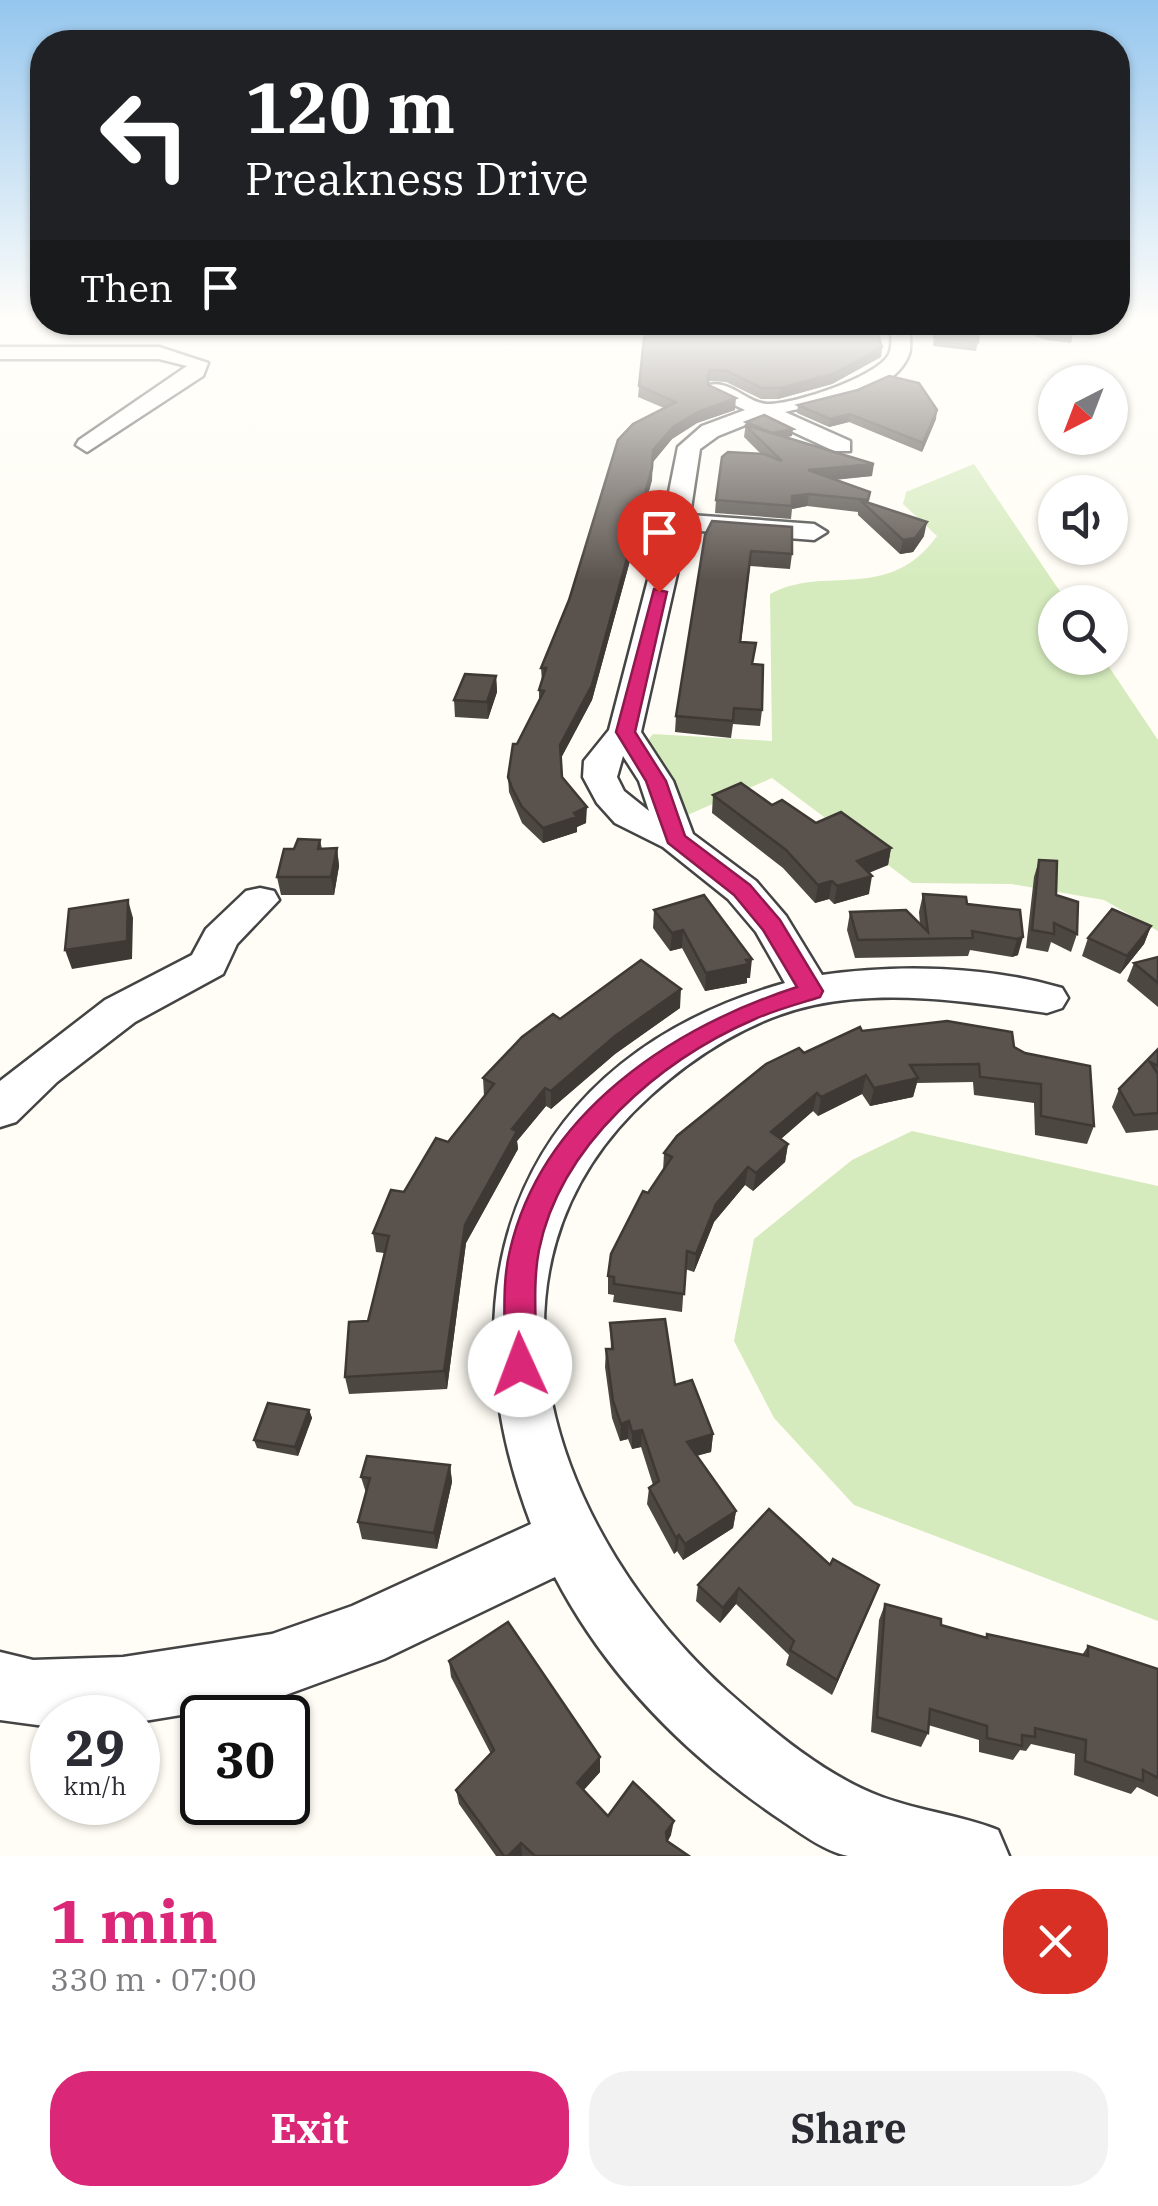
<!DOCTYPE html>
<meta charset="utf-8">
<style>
body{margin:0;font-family:"IBM Plex Serif",serif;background:#f2f2f3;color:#2b2b33;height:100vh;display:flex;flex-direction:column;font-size:38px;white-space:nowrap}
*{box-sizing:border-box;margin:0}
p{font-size:32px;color:#7c7c81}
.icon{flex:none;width:55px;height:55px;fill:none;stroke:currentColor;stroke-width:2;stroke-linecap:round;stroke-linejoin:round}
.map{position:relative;height:1856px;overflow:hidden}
.drawer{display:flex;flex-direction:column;background:#fff;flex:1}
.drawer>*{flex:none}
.banner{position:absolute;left:30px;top:30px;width:1100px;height:305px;border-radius:40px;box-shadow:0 2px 8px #0004;background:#202124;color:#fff;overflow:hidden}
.needle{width:65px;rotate:222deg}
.controls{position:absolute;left:1038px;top:365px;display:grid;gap:20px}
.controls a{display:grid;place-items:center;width:90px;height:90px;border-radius:50%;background:#fff;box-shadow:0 2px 8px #0004;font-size:50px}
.speed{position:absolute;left:30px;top:1695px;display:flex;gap:20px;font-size:50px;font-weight:700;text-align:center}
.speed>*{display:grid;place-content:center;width:130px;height:130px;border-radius:50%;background:#fff;box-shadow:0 2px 8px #0004;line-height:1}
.speed small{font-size:25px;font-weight:400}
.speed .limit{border:5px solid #111;border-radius:15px;background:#fff;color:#111}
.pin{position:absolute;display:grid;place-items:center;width:85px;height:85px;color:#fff;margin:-102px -42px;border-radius:50% 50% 50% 0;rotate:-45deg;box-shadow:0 0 10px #0007}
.pin .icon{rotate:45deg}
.me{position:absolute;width:110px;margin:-55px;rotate:358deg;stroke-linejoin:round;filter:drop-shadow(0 0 8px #0008)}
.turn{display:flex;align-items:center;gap:35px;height:210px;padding:0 50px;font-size:45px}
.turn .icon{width:130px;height:130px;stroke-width:2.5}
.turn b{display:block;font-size:70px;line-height:85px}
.then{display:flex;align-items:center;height:95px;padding:0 50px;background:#0003;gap:20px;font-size:38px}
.round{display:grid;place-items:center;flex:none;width:105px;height:105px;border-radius:40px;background:#f2f2f3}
.summary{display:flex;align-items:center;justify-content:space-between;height:170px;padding:0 50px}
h1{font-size:60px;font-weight:700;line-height:75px;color:#db2777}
.action{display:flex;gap:20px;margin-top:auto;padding:20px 50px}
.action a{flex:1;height:115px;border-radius:40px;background:#db2777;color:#fff;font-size:40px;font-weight:700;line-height:115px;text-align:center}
.action a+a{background:#f2f2f3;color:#2b2b33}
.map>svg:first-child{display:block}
</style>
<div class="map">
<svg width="1158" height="1856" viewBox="0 0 1158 1856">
<rect width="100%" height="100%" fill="#fffdf5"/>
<!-- green -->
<g fill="#d5ebbd">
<path d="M974 464 1067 602H1055V658H1103L1158 740V931L1104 900 1011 884 912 883 772 778 683 817 646 743 653 734 772 741 770 594C825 564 888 604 937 536L903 504 906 492Z"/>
<path d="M912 1131 1158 1186V1621L854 1505 774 1418 734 1341 754 1239 852 1160Z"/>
</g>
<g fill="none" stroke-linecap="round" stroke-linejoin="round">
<!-- minor casing -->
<g stroke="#444" stroke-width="5">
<g id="minor">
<path d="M728 322H746L736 332 729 330Z"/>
<path d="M891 322H909C909 331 912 346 909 354 894 396 822 403 785 412L850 441V451H834L763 418 718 436 700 449 690 515 814 524 827 532 814 540 687 530 641 732 673 781 693 834 756 881 786 916 822 975C898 964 988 966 1062 988L1068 998 1062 1008 1047 1013C971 1002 890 989 814 1005 753 1018 695 1055 650 1096 455 1272 558 1538 726 1690 771 1730 825 1776 882 1797 920 1811 960 1815 998 1830L1009 1856C965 1856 888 1856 848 1856 826 1852 800 1833 781 1820 689 1758 607 1677 555 1577L384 1659 272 1700 138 1722V1718H52V1727L0 1720V1652L33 1660 123 1657 272 1634 352 1606 531 1524C437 1278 522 1057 785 983L756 932 728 899 663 847 615 823 597 803 583 777 584 761 609 730 663 522 678 447 702 426 745 410 709 393V385C731 380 747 403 767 404 792 405 878 377 889 354 893 346 891 332 891 322ZM623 756 639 781 649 811 624 791 617 777Z"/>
<path d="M0 347H159L208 363 203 376 87 452 76 445 79 440 187 366 159 359H0Z"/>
<path d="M260 888 274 891 279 900 237 944 223 974 135 1022 57 1082 16 1122 0 1127V1081L105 1000 192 955 206 929 246 891Z"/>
</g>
</g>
<!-- minor -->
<use href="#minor" fill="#fff" fill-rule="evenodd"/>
</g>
<!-- wall -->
<g fill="#4d4742">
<path d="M708 322 706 327 740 331H877L882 347 881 357 832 384 778 399H761L726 382 709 381 708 385 735 410 697 423 672 439 653 462 652 480 592 700 561 758 562 777 586 823 577 827V832L543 843 522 823 509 792 508 777 517 744 539 701V690L542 682 541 668 664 408 638 397 639 386Z"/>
<path d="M942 322H1068L1073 334 1071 343 1046 340 1005 325 978 324V342L976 351 933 346 934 337Z"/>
<path d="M798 405 936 419 922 452 849 422 829 427 797 413Z"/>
<path d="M746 422 792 436 785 437 872 476 835 480 870 492 868 503 924 536 913 552 900 554 858 515V512L807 506 792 509 791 519 715 513 716 500 761 454 744 437Z"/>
<path d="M705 535 792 554 790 569 750 566 741 642 753 664 762 710 760 726 733 724 731 738 675 732 676 716Z"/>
<path d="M496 676 497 692 488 719 455 717 454 700Z"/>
<path d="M713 795 772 805 816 823 891 848 888 865 869 873V894L834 904 829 899 815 903 783 868 712 813Z"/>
<path d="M320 840 322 849 337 848 339 866 334 895H281L277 877 294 849Z"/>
<path d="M1039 860 1056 895 1077 934 1071 952 1051 942 1048 952 1026 948 1034 877Z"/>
<path d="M923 894 967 904 1020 910 1018 955 1012 957 970 950 968 956 855 958 847 930 850 912 920 925 919 912Z"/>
<path d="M654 910 750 978H747V983L705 991 682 948 670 951 653 928Z"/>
<path d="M1151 926 1144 944 1120 974 1082 956 1088 938Z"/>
<path d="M1158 957V1007L1127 981 1134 963Z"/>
<path d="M680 1008 615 1054 551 1109 546 1106 517 1141 518 1149 466 1243 447 1389 349 1394 345 1377 368 1321 384 1253 376 1252 373 1233 404 1192 448 1142 484 1096 483 1078 560 1019Z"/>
<path d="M862 1031 1014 1047 1094 1126 1087 1144 1035 1135 1034 1103 974 1095 973 1082 917 1083 913 1097 870 1106 862 1094 818 1116 813 1111 781 1139 788 1144 785 1162 753 1191 745 1185 714 1222 694 1272 685 1269 682 1312 613 1302 614 1295 608 1294V1276L648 1193 663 1171 664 1153 804 1053Z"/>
<path d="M1158 1049V1130L1126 1133 1112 1107 1119 1089Z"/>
<path d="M610 1323 675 1385 713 1434 711 1452 697 1455 736 1511 733 1528 683 1560 677 1551 674 1554 647 1504 649 1488 653 1485 641 1447 632 1449 628 1439 620 1441 612 1418 605 1367 606 1349H611Z"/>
<path d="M309 1410 312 1418 298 1456 257 1448 254 1440Z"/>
<path d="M450 1465 452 1482 437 1549 362 1539 358 1522 366 1493 361 1477Z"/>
<path d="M830 1565 879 1585 832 1695 786 1665 789 1655 736 1604 720 1623 696 1601 698 1585Z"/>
<path d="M885 1604 941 1625 985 1638 987 1634 1082 1655 1088 1646 1158 1669V1797L1137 1787 1131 1794 1074 1775 1075 1754 1031 1744 1026 1751 1020 1750 1013 1760 979 1752V1740L928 1725V1733L921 1747 871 1732 879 1620Z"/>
<path d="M449 1661 600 1772 584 1790 608 1816 671 1835 668 1841 689 1856H496L459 1804 456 1790 491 1754 451 1677Z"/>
</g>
<!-- shaded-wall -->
<g fill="#3f3936">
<path d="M882 347 881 357 832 384 778 399 780 388Z"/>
<path d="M736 398 735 410 697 423 672 439 653 462V450L673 427 698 412Z"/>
<path d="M937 410 936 419 922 452 923 443Z"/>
<path d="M850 414 849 422 829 427 830 419Z"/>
<path d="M793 429 792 436 772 440V433Z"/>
<path d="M874 464 872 476 806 482 808 470Z"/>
<path d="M652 468V480L592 700 560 760V745Z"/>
<path d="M809 494 807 506 792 509V496Z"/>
<path d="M927 522 924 536 913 552 900 554 903 540Z"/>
<path d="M496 676 497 692 488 719 487 702Z"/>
<path d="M587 807 586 823 577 827V832L543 843V828Z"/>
<path d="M337 848 339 866 334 895 331 877Z"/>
<path d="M891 848 888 865 854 878 857 861Z"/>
<path d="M872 876 869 894 834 904 837 886Z"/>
<path d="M832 881 829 899 815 903 818 885Z"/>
<path d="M128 900 133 918 132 959 72 969 65 950Z"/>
<path d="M1151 926 1144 944 1120 974 1127 956Z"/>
<path d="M683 930 682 948 670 951 672 933Z"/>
<path d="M1023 937 1018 955 1012 957 1017 939Z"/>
<path d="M752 959 750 978H747V983L705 991 706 973Z"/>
<path d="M681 989 680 1008 615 1054 551 1109V1091L615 1036Z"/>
<path d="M866 1075 862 1094 818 1116 821 1097Z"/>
<path d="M918 1078 913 1097 870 1106 874 1088Z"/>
<path d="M545 1088 546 1106 517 1141 518 1149 466 1243 447 1389 444 1371 465 1225 512 1129Z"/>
<path d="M817 1093 813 1111 768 1150 771 1132Z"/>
<path d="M788 1144 785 1162 753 1191 756 1173Z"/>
<path d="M748 1167 745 1185 714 1222 694 1272 696 1254 716 1204Z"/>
<path d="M309 1410 312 1418 298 1456 295 1447Z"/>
<path d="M629 1421 628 1439 620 1441 621 1424Z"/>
<path d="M642 1430 641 1447 632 1449V1432Z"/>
<path d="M713 1434 711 1452 686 1459 687 1442Z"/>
<path d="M450 1465 452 1482 437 1549 434 1533Z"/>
<path d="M736 1511 733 1528 683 1560 685 1544Z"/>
<path d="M679 1535 677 1551 674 1554 676 1538Z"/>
<path d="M879 1585 873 1601 832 1695 837 1680Z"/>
<path d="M739 1588 736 1604 720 1623 723 1608Z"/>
<path d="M600 1757V1772L577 1797V1783Z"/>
<path d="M674 1821 671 1835 664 1846 666 1832Z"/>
<path d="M521 1843 522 1856H508Z"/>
</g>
<!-- building -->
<g fill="#5a524d" stroke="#3f3936" stroke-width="2.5">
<path d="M655 322H705L704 327 740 331 768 328V322H878L876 328 882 347 833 374 780 388H762L727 371 709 370 708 385 736 398 698 412 673 427 653 450 652 468 592 685 560 745 562 777 587 807 574 813 577 817 543 828 522 807 512 788 508 777 513 744H517L544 691 539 690 546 668H541L569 600 618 440 633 424 676 402 639 386 644 338Z"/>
<path d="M942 322H978V342L934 337Z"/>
<path d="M1024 322H1068L1073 334 1048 331Z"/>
<path d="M889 376 919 383 937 410 923 443 850 414 830 419 798 405 858 390Z"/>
<path d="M764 415 793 429 772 433 746 422Z"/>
<path d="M745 425 874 464 808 470 870 492 868 500 809 494 792 496V506L716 500 722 457 728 452 764 454 782 461Z"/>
<path d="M860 500 927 522 915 538 903 540Z"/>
<path d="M712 521 792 527V554L751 551 740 642 756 643 752 664 763 665 762 710 734 708 733 721 676 716 705 535Z"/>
<path d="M465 674 496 676 487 702 454 700Z"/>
<path d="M741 783 772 805 782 800 816 823 841 812 891 848 857 861 872 876 837 886 832 881 818 885 786 850 713 795Z"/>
<path d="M298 839 320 840 318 849 337 848 331 877H277L284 849H294Z"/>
<path d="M1039 860 1057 861 1056 895 1078 902 1077 934 1054 923V934L1032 930Z"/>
<path d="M923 894 966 897 967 904 1020 910 1023 937 1017 939 972 931 973 938 858 940 850 912 906 910 928 932Z"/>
<path d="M704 895 752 959 746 960 749 964 706 973 683 930 672 933 654 910Z"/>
<path d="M128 900 127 941 65 950 69 909Z"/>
<path d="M1112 909 1151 926 1127 956 1088 938Z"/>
<path d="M1158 957V983L1134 963Z"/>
<path d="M641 960 681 989 615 1036 551 1091 545 1088 512 1129 517 1131 465 1225 444 1371 345 1377 349 1322 368 1321 389 1236 373 1233 391 1190 404 1192 436 1138 448 1142 494 1084 483 1078 522 1037 553 1014 560 1019Z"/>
<path d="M947 1021 1012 1032 1014 1047 1025 1053 1090 1066 1094 1126 1041 1116V1084L980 1077 979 1064 910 1065 918 1078 874 1088 866 1075 821 1097 817 1093 771 1132 788 1144 756 1173 748 1167 716 1204 696 1254 687 1251 684 1294 614 1284V1277L608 1276 611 1254 643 1191 648 1193 672 1157 664 1153 677 1136 766 1064 799 1048 804 1053 860 1027 862 1031Z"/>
<path d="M1158 1049V1066L1150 1062 1158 1074V1113L1134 1115 1119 1089Z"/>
<path d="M665 1319 675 1385 692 1380 713 1434 687 1442 736 1511 685 1544 679 1535 676 1538 649 1488 659 1481 642 1430 632 1432 629 1421 621 1424 613 1401 606 1349H613L610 1323Z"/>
<path d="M268 1403 309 1410 295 1447 254 1440Z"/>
<path d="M367 1456 450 1465 434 1533 358 1522 370 1478 361 1477Z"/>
<path d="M769 1509 830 1565 833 1559 879 1585 837 1680 790 1650 794 1641 739 1588 723 1608 698 1585Z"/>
<path d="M885 1604 941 1619V1625L987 1638V1634L1088 1656V1646L1158 1669V1778L1143 1770V1781L1085 1761 1086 1740 1035 1728V1737L1022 1735V1746L987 1738V1726L930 1709 928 1733 877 1717Z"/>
<path d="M508 1622 600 1757 577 1783 608 1816 633 1782 674 1821 666 1832 667 1841 689 1856H535L521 1843 508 1856H504L456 1790 494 1750 449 1661Z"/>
</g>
<!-- sky -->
<linearGradient id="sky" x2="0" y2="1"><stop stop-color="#95c6ee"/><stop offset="0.55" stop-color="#fffefa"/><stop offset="1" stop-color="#fffefa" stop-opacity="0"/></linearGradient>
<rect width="1158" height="581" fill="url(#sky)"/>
<!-- route -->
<path fill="#db2777" stroke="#8e194d" stroke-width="2.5" d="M654 589 667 592 635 732 666 781 685 836 750 885 780 920 823 991 820 997C798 1004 775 1010 755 1019 660 1060 560 1145 539 1250 532 1286 537 1328 536 1365L531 1375 520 1379 509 1375 504 1365C506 1328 501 1285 510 1250 542 1113 671 1028 797 987L763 930 734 895 668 843 646 781 616 732Z"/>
</svg>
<div class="controls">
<a><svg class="needle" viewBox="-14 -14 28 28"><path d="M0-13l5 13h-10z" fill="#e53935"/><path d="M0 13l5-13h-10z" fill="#7c7c81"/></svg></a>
<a><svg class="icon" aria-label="sound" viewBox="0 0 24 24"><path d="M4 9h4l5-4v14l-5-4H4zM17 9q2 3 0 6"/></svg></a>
<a><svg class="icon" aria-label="search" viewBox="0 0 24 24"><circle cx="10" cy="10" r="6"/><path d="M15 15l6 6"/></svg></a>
</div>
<div class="speed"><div>29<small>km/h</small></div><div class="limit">30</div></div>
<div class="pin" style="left:659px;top:592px;background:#d93025"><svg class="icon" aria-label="arrive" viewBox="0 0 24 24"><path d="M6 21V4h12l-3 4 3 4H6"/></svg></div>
<svg class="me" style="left:520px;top:1365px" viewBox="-20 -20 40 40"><circle r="19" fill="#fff"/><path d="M0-13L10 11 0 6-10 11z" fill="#db2777"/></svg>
<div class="banner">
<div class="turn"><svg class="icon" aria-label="left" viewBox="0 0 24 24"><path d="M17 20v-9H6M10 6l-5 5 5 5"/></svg><div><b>120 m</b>Preakness Drive</div></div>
<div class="then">Then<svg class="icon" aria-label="arrive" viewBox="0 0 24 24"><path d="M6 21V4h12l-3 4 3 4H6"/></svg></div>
</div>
</div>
<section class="drawer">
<div class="summary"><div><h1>1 min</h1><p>330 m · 07:00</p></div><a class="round" style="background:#d93025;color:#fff"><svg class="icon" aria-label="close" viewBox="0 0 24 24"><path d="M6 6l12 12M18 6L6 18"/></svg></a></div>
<div class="action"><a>Exit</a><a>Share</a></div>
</section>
